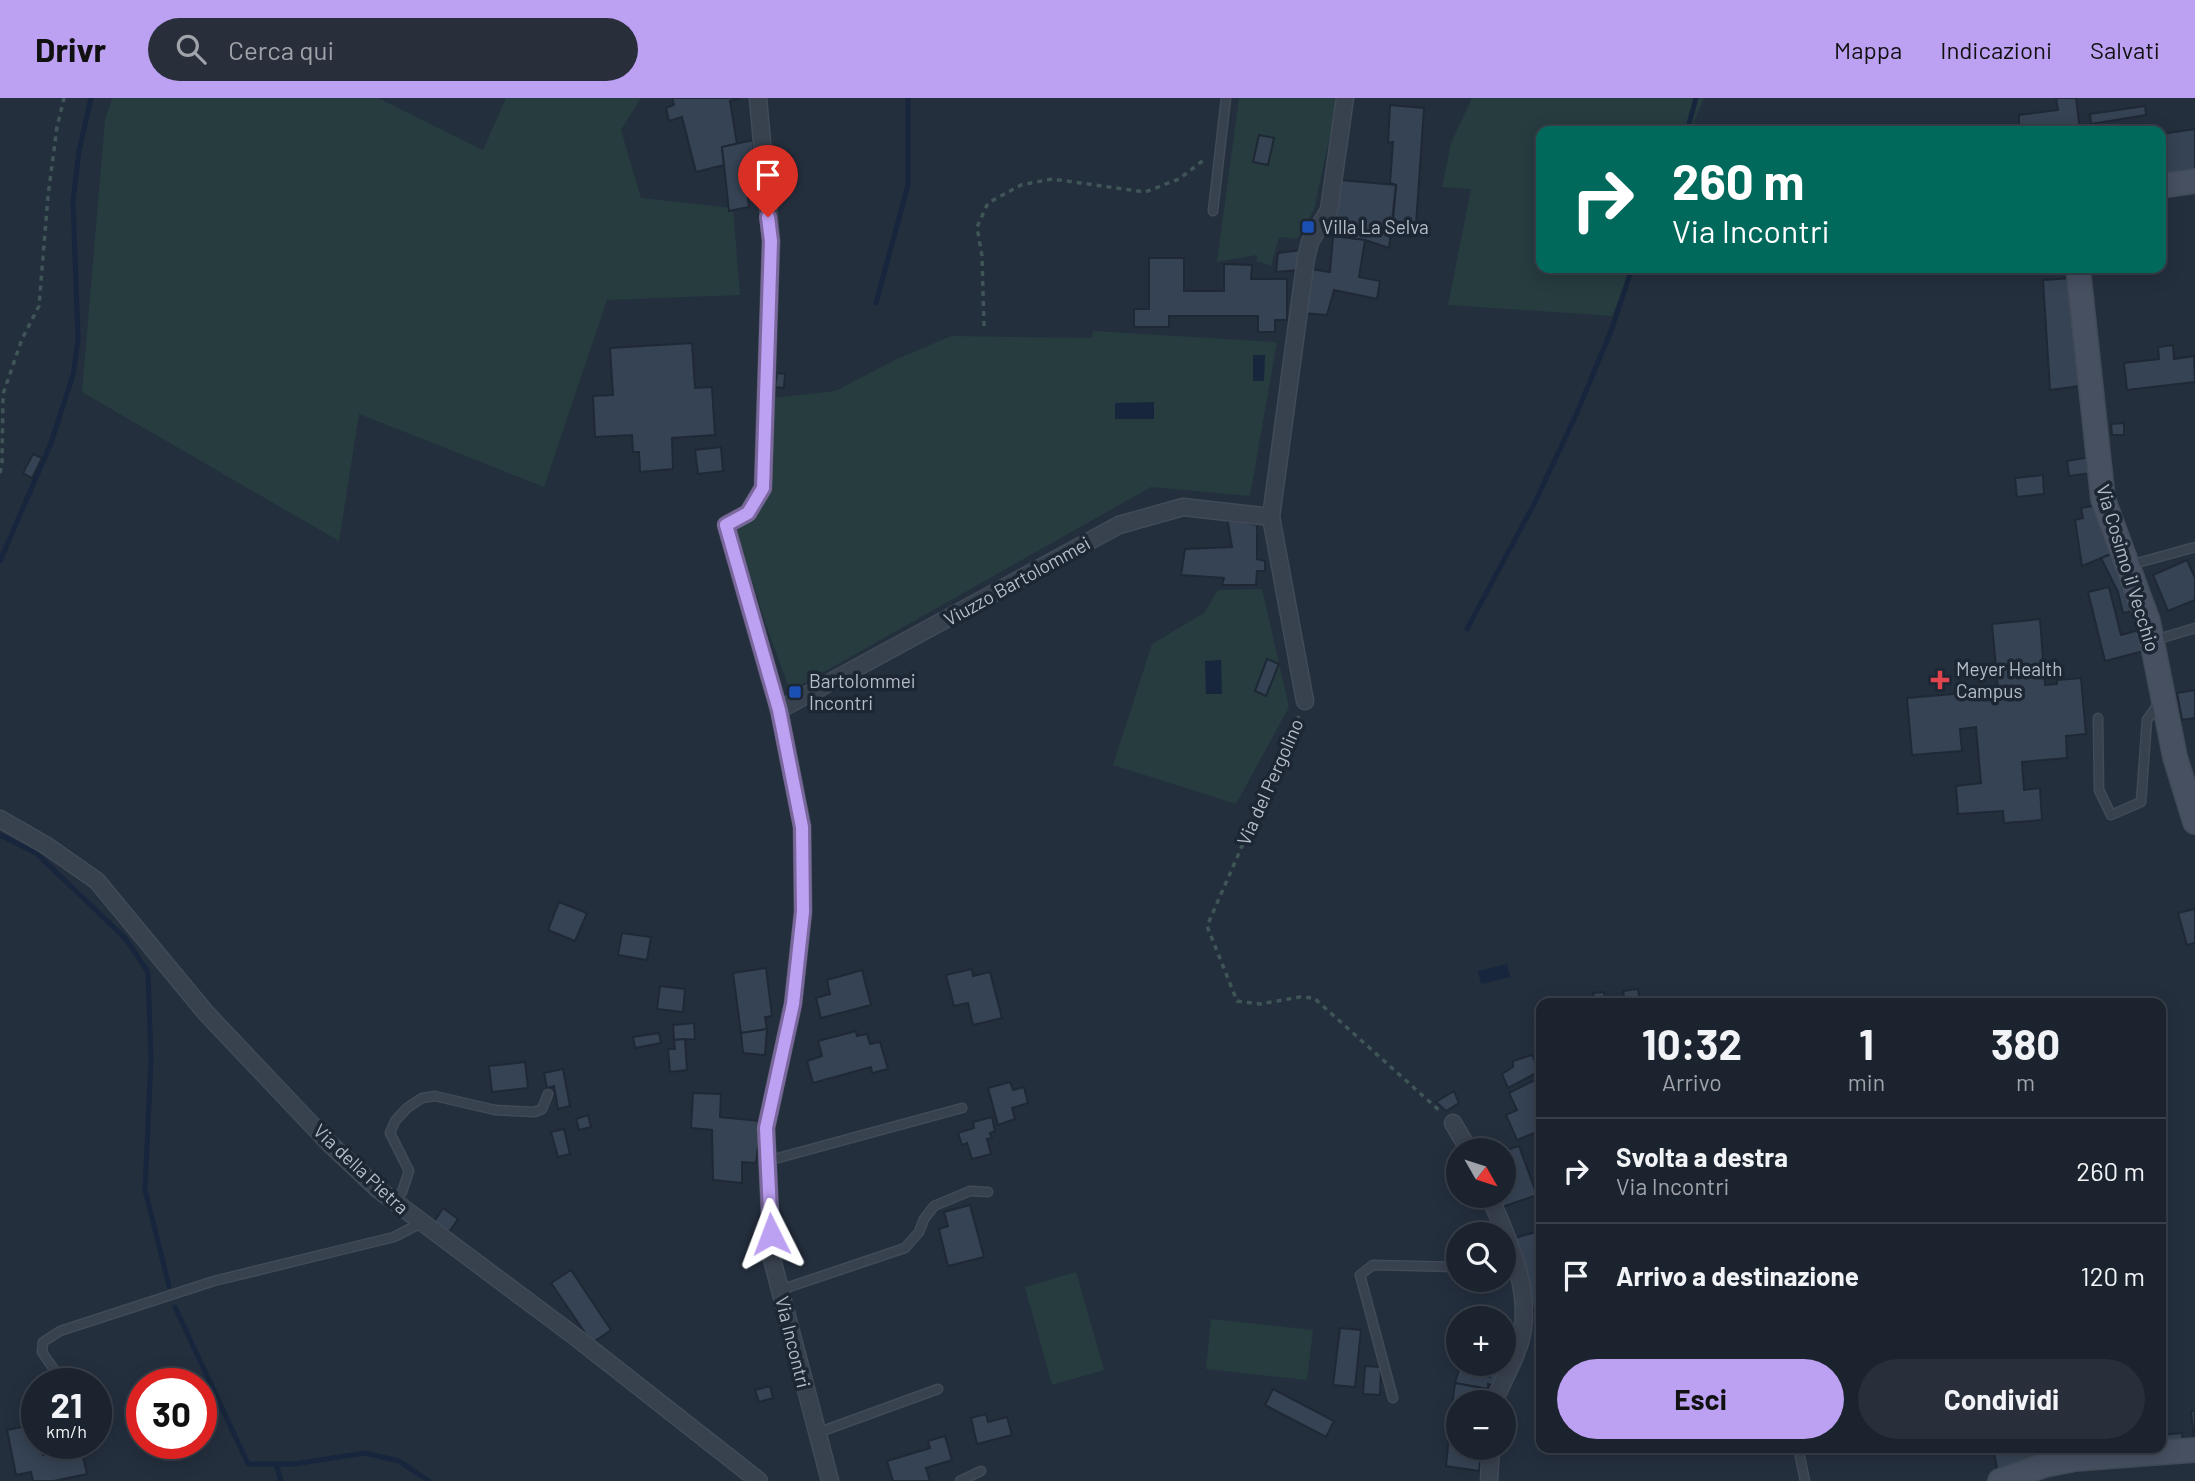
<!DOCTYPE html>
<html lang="it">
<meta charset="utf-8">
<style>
body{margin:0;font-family:Barlow,sans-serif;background:#282f3a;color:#f1f3f6;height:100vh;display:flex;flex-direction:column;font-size:26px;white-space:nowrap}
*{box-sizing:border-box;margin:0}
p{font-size:23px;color:#a0a4aa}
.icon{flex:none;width:38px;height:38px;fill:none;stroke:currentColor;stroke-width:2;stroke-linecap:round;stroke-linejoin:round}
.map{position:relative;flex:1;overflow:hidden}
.side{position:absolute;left:1536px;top:900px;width:630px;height:455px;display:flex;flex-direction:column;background:#1b232e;border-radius:14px;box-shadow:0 4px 18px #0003,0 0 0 2px #39404a}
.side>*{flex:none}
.guide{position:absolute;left:1536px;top:28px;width:630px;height:147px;border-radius:14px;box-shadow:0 4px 18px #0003,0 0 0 2px #39404a;background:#00695c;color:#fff;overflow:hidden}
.needle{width:46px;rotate:129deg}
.buttons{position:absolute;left:1446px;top:1040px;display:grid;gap:14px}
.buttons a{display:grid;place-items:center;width:70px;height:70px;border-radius:50%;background:#1b232e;box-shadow:0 4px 18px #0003,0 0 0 2px #39404a;font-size:35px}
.speed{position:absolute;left:21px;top:1270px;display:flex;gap:14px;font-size:35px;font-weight:700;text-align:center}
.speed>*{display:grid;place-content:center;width:91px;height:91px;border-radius:50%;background:#1b232e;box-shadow:0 4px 18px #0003,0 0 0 2px #39404a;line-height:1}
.speed small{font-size:18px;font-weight:400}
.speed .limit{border:10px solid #d22;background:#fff;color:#111}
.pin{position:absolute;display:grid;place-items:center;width:60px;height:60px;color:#fff;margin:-72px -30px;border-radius:50% 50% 50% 0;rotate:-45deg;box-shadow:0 0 7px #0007}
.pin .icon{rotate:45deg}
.me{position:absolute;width:77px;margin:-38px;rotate:357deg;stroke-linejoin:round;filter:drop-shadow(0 0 5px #0008)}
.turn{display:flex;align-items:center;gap:24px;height:147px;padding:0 21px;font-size:32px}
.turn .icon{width:91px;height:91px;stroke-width:2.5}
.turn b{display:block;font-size:49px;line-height:60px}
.eta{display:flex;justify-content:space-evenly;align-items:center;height:119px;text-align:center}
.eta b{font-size:42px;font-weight:700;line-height:49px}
.primary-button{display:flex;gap:14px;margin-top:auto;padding:14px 21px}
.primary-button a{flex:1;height:80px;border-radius:42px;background:#bca0f2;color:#111;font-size:28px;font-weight:700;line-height:80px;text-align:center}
.primary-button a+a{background:#282f3a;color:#f1f3f6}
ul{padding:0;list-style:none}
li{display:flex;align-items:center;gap:21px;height:105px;padding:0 21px;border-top:2px solid #39404a}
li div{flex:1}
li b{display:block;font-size:26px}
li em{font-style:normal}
header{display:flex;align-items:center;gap:42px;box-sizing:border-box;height:98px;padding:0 35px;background:#bca0f2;color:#111}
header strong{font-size:33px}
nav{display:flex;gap:38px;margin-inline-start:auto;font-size:24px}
.search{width:490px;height:63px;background:#282f3a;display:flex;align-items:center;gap:18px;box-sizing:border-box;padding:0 24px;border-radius:38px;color:#a0a4aa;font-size:26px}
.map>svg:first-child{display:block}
</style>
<header>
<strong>Drivr</strong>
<div class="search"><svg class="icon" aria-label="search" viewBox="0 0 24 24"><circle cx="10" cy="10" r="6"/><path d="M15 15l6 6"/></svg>Cerca qui</div>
<nav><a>Mappa</a><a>Indicazioni</a><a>Salvati</a></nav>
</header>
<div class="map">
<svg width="2195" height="1383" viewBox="0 0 2195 1383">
<rect width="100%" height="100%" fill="#242f3e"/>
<!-- green -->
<g fill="#263c3f">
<path d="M112 0H378L483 52 506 0H641L621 32 641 100 733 110 740 197 607 202 544 389 359 316 339 443 82 294 105 22Z"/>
<path d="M1239 0H1338L1314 112 1297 141 1279 139 1271 168 1257 163V157L1217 164Z"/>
<path d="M1472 0H1704L1690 33H1542V170H1632L1612 218 1448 207 1471 91 1442 89 1451 45Z"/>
<path d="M1093 233 1277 244 1250 398 1151 389 790 593 766 527 736 431 756 416 771 393 773 300 835 293 897 261 951 238 1092 240Z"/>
<path d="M1262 491 1289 609 1236 706 1113 667 1152 546 1204 515 1218 492Z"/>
<path d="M1076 1174 1104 1272 1052 1287 1025 1189Z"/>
<path d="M1211 1221 1313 1232 1307 1282 1206 1271Z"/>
</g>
<!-- water -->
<g fill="#17263c">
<path d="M1253 257H1265L1264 283H1253Z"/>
<path d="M1154 304V321H1115V305Z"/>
<path d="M1221 562 1222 596H1206L1205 563Z"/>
<path d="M1507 866 1510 879 1481 886 1478 873Z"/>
</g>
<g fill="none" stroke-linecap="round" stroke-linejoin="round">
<!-- stream -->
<g stroke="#17263c" stroke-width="5">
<path d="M1687 33 1696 0"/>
<path d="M876 205 908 87V0"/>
<path d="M0 463 51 345 73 277 78 241 73 103 79 53 91 0"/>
<path d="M1467 531 1535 404 1576 317 1611 233 1632 170"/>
<path d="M0 737 36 755 125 840 148 874 151 961 145 1092 169 1188"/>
<path d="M175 1209 248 1366H294L365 1355 399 1363 429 1383"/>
<path d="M276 1366 281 1383"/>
</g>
</g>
<!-- building -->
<g fill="#364354" stroke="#1f2835" stroke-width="2">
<path d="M672 0H741L730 3 737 46 722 49 724 67 696 74 682 19 669 23 666 10 674 7Z"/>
<path d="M2056 0H2076L2080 33H2003V30L2019 28V17L2058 12Z"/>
<path d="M1390 7 1424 10 1416 127 1393 123 1396 87 1390 85 1393 44 1388 45Z"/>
<path d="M2145 8 2146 17 2091 26 2090 16Z"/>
<path d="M2195 31V76L2161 81V36Z"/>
<path d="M1259 37 1274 40 1268 67 1253 64Z"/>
<path d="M753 42 757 89 747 92 749 109 729 113 722 49Z"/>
<path d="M1340 82 1396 87 1389 150 1365 142 1333 138Z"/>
<path d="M1333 138 1365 142 1359 179 1380 183 1377 201 1334 192 1327 217 1302 215 1311 171 1330 174Z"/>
<path d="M1301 152 1298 172 1276 174 1278 155Z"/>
<path d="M1149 160H1184V193H1224V166L1252 167 1251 181H1287V222H1275V234H1258V218H1169V229H1134V211H1149Z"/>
<path d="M2073 180 2080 288 2050 292 2043 182Z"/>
<path d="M692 245 695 290 712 289 715 337 672 340 673 371 640 374 639 354H633L632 337 595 339 593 298 613 297 610 250Z"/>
<path d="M2173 247 2174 261 2194 258 2195 284 2127 292 2124 265 2159 261 2158 249Z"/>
<path d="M777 275 785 276 784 290 775 289Z"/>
<path d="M2124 325V337H2112L2111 326Z"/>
<path d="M721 349 723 373 698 376 695 352Z"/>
<path d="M33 356 42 360 32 380 23 375Z"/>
<path d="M2090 359 2092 375 2069 378 2067 363Z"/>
<path d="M2043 377 2044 396 2017 399 2015 380Z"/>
<path d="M2098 407 2114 455 2082 468 2075 422 2083 420 2081 410Z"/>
<path d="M1227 420 1257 427V461L1265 463V473H1257L1256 487H1222L1224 480 1181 477 1185 451 1232 449Z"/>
<path d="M2114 455 2137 512 2123 515 2118 494 2101 460Z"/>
<path d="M2187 462 2195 480V502L2168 513 2153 477Z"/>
<path d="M2109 489 2121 537 2143 531 2148 552 2105 563 2088 494Z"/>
<path d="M2040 521 2045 587 2057 586V582L2081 580 2086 636 2066 638 2067 660 2022 664 2024 692 2040 690 2042 722 2004 725 2003 713 1958 716 1956 688 1981 685 1976 629 1960 631 1962 653 1912 657 1907 600 1998 592 1992 526Z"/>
<path d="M1267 561 1279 566 1266 598 1255 593Z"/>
<path d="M2195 592V620L2182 622 2177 595Z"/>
<path d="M559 804 587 815 575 843 548 832Z"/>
<path d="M2195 811V845L2187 847 2178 815Z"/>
<path d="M622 835 651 839 647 862 618 857Z"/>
<path d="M766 870 772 918 765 919 767 931 741 935 733 875Z"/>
<path d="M972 871 973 878 990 874 1002 920 973 927 968 905 954 908 946 877Z"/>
<path d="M862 872 871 907 821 920 816 900 830 896 827 882Z"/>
<path d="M660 888 685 891 683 914 657 911Z"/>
<path d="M1638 891 1640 905H1625L1623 893Z"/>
<path d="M1604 894 1605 901 1595 903 1593 895Z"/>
<path d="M694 925 695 941 674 942 673 927Z"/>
<path d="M767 931 765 957 743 955 741 935Z"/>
<path d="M856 933 857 938 867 936 870 946 880 944 888 971 872 975 871 969 813 985 807 963 822 958 818 943Z"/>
<path d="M659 935 661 945 635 950 633 939Z"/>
<path d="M685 941 687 972 670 974 668 951H675L674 942Z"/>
<path d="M1532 957 1540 973 1508 990 1502 976 1513 969V963Z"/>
<path d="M525 964 528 990 492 994 489 968Z"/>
<path d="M563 971 570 1008 558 1011 554 988 547 990 544 975Z"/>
<path d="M1535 982 1542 998V1032L1517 1042 1506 1017 1517 1012 1509 995Z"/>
<path d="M1010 984 1013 992 1024 989 1028 1005 1012 1010 1015 1021 998 1027 988 990Z"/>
<path d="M1454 993 1459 1005 1446 1013 1436 1004Z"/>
<path d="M693 995 721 996 720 1019 761 1023 756 1065 742 1064V1085L713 1082 712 1032 691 1030Z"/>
<path d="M588 1017 591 1029 579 1032 576 1021Z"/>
<path d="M992 1019 995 1033 990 1035 992 1040 987 1041 991 1056 972 1061 967 1045 962 1047 958 1035 974 1030 973 1024Z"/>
<path d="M564 1031 570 1056 558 1059 551 1034Z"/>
<path d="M1519 1048 1537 1097 1499 1110 1494 1097H1503V1053Z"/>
<path d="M970 1107 984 1159 948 1168 939 1131 948 1128 944 1114Z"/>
<path d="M443 1110 458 1121 449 1134 434 1124Z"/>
<path d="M1542 1132V1211L1534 1215 1515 1140Z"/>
<path d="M571 1172 611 1232 592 1245 551 1185Z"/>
<path d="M1340 1230 1361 1232 1355 1289 1333 1287Z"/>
<path d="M1503 1235 1515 1239 1496 1288 1488 1286V1291L1455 1285 1461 1265H1476L1474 1273 1490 1279 1492 1265H1503Z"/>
<path d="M1365 1268 1381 1269 1380 1297 1363 1296Z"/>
<path d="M1455 1285 1488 1291 1487 1304H1458V1307H1452Z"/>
<path d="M770 1288 773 1300 759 1304 755 1292Z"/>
<path d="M1273 1291 1334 1323 1326 1339 1265 1307Z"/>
<path d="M1452 1307H1458V1349H1482L1479 1373 1446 1368Z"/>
<path d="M2191 1313H2195V1340H2194Z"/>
<path d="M986 1316 988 1324 1007 1319 1012 1337 977 1346 971 1320Z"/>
<path d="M37 1326V1346H40L43 1357 64 1352 63 1346H80L87 1376 54 1383H33L31 1374 16 1377 7 1332Z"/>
<path d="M2182 1335 2183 1345 2161 1348V1337Z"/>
<path d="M945 1338 952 1362 926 1370 930 1383H893L887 1363 930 1350 928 1343Z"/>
<path d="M1993 1349H2041L2046 1359 1998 1375Z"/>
<path d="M2041 1349H2053L2056 1356 2046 1359Z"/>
</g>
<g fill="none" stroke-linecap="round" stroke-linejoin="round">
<!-- lane casing -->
<g stroke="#414a57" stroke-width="11">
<g id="lane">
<path d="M1213 113 1226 0"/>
<path d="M2130 467 2195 449"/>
<path d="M2155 542 2195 530"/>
<path d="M2098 620 2099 692 2111 717 2141 704 2147 622 2159 605"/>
<path d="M767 1063 962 1010"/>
<path d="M393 1103 402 1094 409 1073 390 1035 395 1023 407 1010 422 1000 435 998 495 1012 534 1014 542 1011 548 996"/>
<path d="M780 1192 905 1150 919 1134 924 1121 934 1108 970 1093 988 1094"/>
<path d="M64 1286 42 1254 43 1244 60 1233 214 1183 394 1139 421 1125"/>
<path d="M1393 1300 1360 1177 1373 1167 1458 1169"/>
<path d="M817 1335 938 1291"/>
<path d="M1798 1349 1805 1383"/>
<path d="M960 1383 981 1373"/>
</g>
</g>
<!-- street casing -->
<g stroke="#414a57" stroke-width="19">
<g id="street">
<path d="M758 0 771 143 763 390 748 415 726 427 779 612 802 728 803 814 793 906 766 1030 772 1161 830 1383"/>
<path d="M1305 603 1271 419 1306 160 1310 144 1329 112 1345 0"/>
<path d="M779 612 1119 427 1183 409 1271 419"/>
<path d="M0 721 47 748 97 783 206 915 330 1046 379 1092 577 1240 759 1383"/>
<path d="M1453 1025 1469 1052"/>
<path d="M1489 1097C1508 1141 1534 1195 1520 1244 1514 1264 1502 1284 1494 1304"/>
<path d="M1489 1383 1491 1349"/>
</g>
</g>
<!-- secondary casing -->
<g stroke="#414a57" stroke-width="26">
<g id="secondary">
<path d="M2161 88 2195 83"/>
<path d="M2078 170 2103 401 2148 523 2175 659 2195 724"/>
<path d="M2000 1383 2045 1367 2075 1361 2195 1352"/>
</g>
</g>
<!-- path -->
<g stroke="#3f5557" stroke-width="3.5" stroke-dasharray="5 5" stroke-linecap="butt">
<path d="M984 228 982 158 977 129 988 105 1021 87 1052 81 1145 94 1179 81 1205 61"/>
<path d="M0 375 2 365 3 296 22 241 39 208 48 98 57 29 64 0"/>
<path d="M1299 618 1207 828 1237 903 1260 906 1300 899 1314 900 1441 1014"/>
</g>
<!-- lane -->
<use href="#lane" stroke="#38414e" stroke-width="8"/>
<!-- street -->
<use href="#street" stroke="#38414e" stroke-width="16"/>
<!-- secondary -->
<use href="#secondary" stroke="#465061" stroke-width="23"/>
</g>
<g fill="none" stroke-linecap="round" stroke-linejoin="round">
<!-- route casing -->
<g stroke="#7a689d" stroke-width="18">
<path id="route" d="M768 119 771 143 763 390 748 415 726 427 779 612 802 729 803 814 793 906 766 1030 771 1136"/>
</g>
<!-- route -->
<use href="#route" stroke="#bca0f2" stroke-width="12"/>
</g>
<!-- markers -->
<g fill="#1a4fb4" stroke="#1d2633" stroke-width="2.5">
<rect x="1301" y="122" width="14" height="14" rx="3.5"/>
<rect x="788" y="587" width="14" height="14" rx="3.5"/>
</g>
<path fill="#e0444e" stroke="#1d2633" stroke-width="2.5" d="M1936.5 571.5h7v7h7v7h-7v7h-7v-7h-7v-7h7z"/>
<g text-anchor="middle" stroke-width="7" stroke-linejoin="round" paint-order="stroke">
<!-- poi labels -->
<g font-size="19" fill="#b4bcc9" stroke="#1d2633" text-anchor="start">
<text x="1322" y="136">Villa La Selva</text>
<text x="1956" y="578">Meyer Health<tspan x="1956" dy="22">Campus</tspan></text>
<text x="809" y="590">Bartolommei<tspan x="809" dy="22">Incontri</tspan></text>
</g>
<!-- street labels -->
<g font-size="19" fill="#b4bcc9" stroke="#1d2633">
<text transform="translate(2128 470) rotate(73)" y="7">Via Cosimo il Vecchio</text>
<text transform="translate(1017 483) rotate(-29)" y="7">Viuzzo Bartolommei</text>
<text transform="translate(1270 684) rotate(-66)" y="7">Via del Pergolino</text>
<text transform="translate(361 1071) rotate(43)" y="7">Via della Pietra</text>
<text transform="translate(793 1244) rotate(76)" y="7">Via Incontri</text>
</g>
</g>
</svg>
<div class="buttons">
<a><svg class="needle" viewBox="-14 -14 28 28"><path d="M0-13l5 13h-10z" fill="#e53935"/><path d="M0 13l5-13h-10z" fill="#a0a4aa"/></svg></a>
<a><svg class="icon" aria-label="search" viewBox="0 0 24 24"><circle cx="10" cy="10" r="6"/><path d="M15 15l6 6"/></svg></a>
<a>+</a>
<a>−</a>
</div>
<div class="speed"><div>21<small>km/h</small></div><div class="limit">30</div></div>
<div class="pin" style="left:768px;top:119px;background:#d93025"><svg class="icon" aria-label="arrive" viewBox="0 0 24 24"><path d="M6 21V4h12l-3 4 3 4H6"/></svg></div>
<svg class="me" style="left:771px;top:1136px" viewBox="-20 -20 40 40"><path d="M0-17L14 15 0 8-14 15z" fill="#bca0f2" stroke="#fff" stroke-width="4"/></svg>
<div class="guide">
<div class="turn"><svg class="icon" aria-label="right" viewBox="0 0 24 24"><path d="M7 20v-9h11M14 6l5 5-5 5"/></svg><div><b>260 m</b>Via Incontri</div></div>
</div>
<section class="side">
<div class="eta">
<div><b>10:32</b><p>Arrivo</p></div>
<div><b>1</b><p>min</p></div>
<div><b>380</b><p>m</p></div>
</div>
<ul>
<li><svg class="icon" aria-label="right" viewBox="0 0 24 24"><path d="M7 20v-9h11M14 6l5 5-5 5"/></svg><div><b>Svolta a destra</b><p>Via Incontri</p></div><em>260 m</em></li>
<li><svg class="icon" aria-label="arrive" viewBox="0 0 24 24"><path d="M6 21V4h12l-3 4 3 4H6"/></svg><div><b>Arrivo a destinazione</b></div><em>120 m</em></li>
</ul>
<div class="primary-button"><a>Esci</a><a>Condividi</a></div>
</section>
</div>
